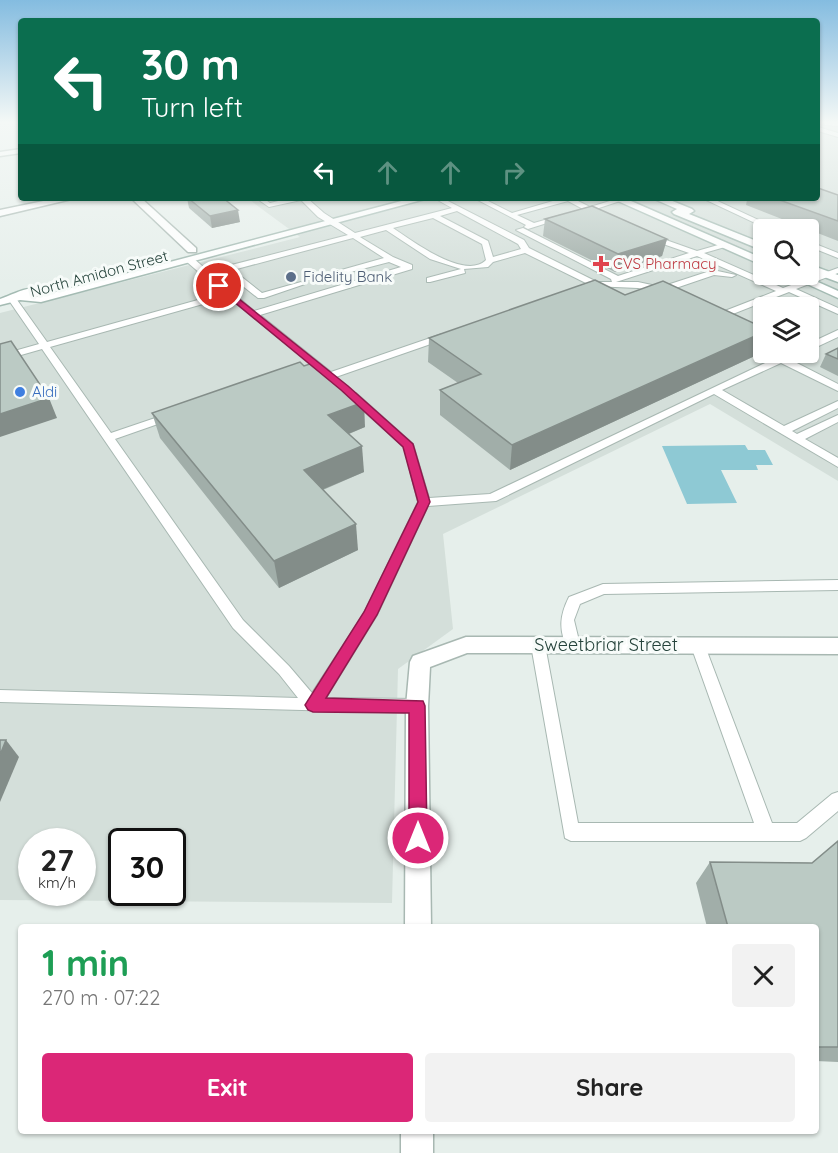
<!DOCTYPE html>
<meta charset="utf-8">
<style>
body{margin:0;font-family:Quicksand,sans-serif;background:#f2f2f2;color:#222;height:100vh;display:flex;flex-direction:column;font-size:22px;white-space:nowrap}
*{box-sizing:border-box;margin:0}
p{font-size:20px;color:#767676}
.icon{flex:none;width:33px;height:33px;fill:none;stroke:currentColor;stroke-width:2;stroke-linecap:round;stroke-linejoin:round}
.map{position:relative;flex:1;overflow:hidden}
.side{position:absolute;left:18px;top:924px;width:801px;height:210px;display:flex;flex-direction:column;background:#fff;border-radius:6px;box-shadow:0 2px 4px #0004}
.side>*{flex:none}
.hud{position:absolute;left:18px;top:18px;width:802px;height:183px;border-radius:6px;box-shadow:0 2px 4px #0004;background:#0b6e4f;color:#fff;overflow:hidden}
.fabs{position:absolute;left:753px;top:219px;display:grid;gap:12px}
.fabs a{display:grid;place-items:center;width:66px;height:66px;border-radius:6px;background:#fff;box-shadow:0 2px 4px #0004;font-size:30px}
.speed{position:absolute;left:18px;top:828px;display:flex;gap:12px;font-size:30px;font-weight:700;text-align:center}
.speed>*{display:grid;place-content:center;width:78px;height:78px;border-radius:50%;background:#fff;box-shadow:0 2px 4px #0004;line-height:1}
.speed small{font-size:15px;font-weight:400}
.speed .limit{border:3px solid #111;border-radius:9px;background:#fff;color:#111}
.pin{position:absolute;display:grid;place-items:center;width:51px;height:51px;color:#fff;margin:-26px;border:3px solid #fff;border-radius:50%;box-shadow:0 2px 6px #0007}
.me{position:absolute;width:66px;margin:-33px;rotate:0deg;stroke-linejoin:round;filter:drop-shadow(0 0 4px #0008)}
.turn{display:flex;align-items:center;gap:21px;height:126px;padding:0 24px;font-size:27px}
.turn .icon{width:78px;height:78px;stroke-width:2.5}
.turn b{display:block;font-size:42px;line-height:51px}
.lanes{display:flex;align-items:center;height:57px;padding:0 24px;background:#0003;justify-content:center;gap:30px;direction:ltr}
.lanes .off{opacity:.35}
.round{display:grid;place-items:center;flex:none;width:63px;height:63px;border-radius:6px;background:#f2f2f2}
.summary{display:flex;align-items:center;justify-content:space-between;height:102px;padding:0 24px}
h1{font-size:36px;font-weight:700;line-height:45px;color:#1e9e55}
.cta{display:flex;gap:12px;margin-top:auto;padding:12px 24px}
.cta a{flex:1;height:69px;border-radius:6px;background:#db2777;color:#fff;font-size:24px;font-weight:700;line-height:69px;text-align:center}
.cta a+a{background:#f2f2f2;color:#222}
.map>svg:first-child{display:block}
</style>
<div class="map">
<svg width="838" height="1153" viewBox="0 0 838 1153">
<rect width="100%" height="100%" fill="#e6efeb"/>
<!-- built -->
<path fill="#d4dfda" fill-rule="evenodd" d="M818 122H838V481L710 404 443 534 453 629 398 669 392 903 0 900V313L300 237 247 198H818ZM764 230H808V274H764ZM764 308H808V352H764ZM32 842H82V892H32ZM122 842H172V892H122Z"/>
<!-- water -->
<path fill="#8ec9d4" d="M745 445 748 450H765L773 465H756L758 470H721L737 503 687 504 662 446Z"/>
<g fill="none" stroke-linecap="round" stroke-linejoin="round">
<!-- lane casing -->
<g stroke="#a8b8b2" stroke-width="2">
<g id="lane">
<path d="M823 122H838V126L825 125Z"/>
<path d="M818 127 838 133V137L818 131Z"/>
<path d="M256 198H263L270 203 291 198H307L324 213 355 233 452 208 434 198H442L524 240 529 248 597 282H612L611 279 516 230 523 228 618 276 689 253 646 238V234H649L697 251 725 243V247L704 253 783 288 838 268V273L796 289 838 308V314L789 292 720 319 717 318V314L776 291 697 256 616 282H638L661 287 713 270 736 275 732 277 714 275 670 290 666 294 638 288 592 286 525 253 493 262 488 267 464 269 465 273 430 282H427V278L461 269 430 259 386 230 360 237 393 257 412 265V269L260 315 331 372 442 334H448V338L330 379 228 297 50 347 111 433 167 414H175V418L115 439 243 620 289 666 312 693 364 613 418 502 404 447 348 397V393H356L413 444 429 498 490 494 788 352H801L789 359 838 384V391L781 363 722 390 784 426 838 401V408L792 431 797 434 838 415V422L805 439 838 458V467L714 394 496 501 428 506 377 615 326 698 417 699 423 701 425 706 423 711 417 713 0 702V690L298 698 279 674 233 628 42 349 0 361V355L39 344 8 299 9 297H15L47 342 223 293 187 262V258H193L208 271 348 235 318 217 301 200 269 207ZM457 211 518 244 521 249 493 257 488 241 440 216ZM433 218 482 244 486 260C465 281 411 240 393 228ZM353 238 384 258 320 276V280L389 262 401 267 254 311 212 275 225 272 258 298H264L305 284 301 282 262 293 233 270Z"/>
<path d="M474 198H482L512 213 563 198H572L590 207 620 198 623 200 596 209 605 214 601 216 589 211H584L583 209 568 201 517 215 534 223 562 215 566 217 528 229 524 227 526 225Z"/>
<path d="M702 198H711L780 230H770Z"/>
<path d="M808 241 838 253V258L808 246Z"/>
<path d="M838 330V337L808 351V344Z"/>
<path d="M838 580V590L604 594 580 604 574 620 580 645 578 649 573 651 568 649C558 630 560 615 569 597L603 584Z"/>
<path d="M538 639 543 641 545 645 578 823H754L691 646 693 642 698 640 703 642 705 646 772 823H797L832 794 838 792V811L806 838 800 841H571L565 838 531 645 533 641Z"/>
</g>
</g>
<!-- street casing -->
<g stroke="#a8b8b2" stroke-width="3">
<g id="street">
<path d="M21 149V153L0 156V152Z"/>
<path d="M58 198H76L0 216V210Z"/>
<path d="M131 198H141L196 248V252H188Z"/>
<path d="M466 637 838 638V654L467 653 430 667 428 706 431 927H405L406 706 410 662 413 656Z"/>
<rect x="401" y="1131" width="32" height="22"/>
</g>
</g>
<!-- secondary casing -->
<g stroke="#a4bbb3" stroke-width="3">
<g id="secondary">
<path d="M413 198H429L41 302 20 300 0 305V299C10 296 25 287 33 289L35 291 30 295 37 297Z"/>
<path d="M611 198H624L764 259V266Z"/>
<path d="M652 198H665L692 209 694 211 689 214 764 244V251L674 214 672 212 677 209Z"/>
<path d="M808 264 838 275V282L808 271Z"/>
<path d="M785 274H800L838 291V298Z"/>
</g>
</g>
<!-- lane -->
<use href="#lane" fill="#fff" fill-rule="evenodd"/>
<!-- street -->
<use href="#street" fill="#fff" fill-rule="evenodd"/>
<!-- secondary -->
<use href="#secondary" fill="#fff" fill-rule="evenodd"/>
</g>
<!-- wall -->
<g fill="#a1aea9">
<path d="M838 195V241L746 205 747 200 746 198H818Z"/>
<path d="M187 198H223L240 222 212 228 189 208Z"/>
<path d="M545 219 667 239 662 256 615 272 543 236Z"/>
<path d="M625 295 764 328V341L759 354 510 470 440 415V390L458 383 428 362 429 338Z"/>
<path d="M838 348V376L820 367 826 354Z"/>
<path d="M152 413 365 427 349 434 364 472 323 490 358 550 279 588 160 438Z"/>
<path d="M838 841V1062L816 1061V927H707L696 883 710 862 812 863Z"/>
</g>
<!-- shaded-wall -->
<g fill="#838d89">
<path d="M238 210 240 222 212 228 210 216Z"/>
<path d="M667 239 662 256 615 272 618 254Z"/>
<path d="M764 332V341L759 354 510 470 512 445Z"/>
<path d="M49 398 57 418 0 437V414Z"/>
<path d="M364 402 365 427 331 441 328 415Z"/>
<path d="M362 446 364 472 307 496 304 470Z"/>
<path d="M356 524 358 550 279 588 274 561Z"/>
<path d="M6 740 19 757 0 802V755Z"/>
</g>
<!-- building -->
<g fill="#bbcac4" stroke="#838d89" stroke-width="1.5">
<path d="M818 188 838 195V221L774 198H818Z"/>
<path d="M188 198H223L238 210 210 216Z"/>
<path d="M592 206 667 239 618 254 545 219Z"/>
<path d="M595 280 625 295 663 281 764 328V332L512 445 440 390 481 374 429 338Z"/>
<path d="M11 341 49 398 0 414V344Z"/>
<path d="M838 348V359L826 354Z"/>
<path d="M300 362 304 366 316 362 364 402 328 415 362 446 304 470 356 524 274 561 152 413Z"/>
<path d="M0 740H6L0 755Z"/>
<path d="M838 841V1047H816V927H728L710 862 812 863Z"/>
</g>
<!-- sky -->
<linearGradient id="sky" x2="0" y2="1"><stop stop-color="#84bce0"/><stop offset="0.43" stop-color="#f4f8f6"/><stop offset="1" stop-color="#f4f8f6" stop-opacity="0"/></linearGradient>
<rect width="838" height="284" fill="url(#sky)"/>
<!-- route -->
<path fill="#db2777" stroke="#8e194d" stroke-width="1.5" d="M219 283 348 386 413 444 430 502 377 615 326 698 423 701 425 706 427 838 424 845 418 847 411 845 409 838V713L313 712 308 710 305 705 364 612 418 502 403 447 341 390 216 287 215 286Z"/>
<!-- markers -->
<path fill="#e0444e" stroke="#f7fbf9" stroke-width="2" d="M598 255h6v6h6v6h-6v6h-6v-6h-6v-6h6z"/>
<circle fill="#5c6f8a" stroke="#f7fbf9" stroke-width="2" cx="291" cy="277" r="6"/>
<circle fill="#3f7fe0" stroke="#f7fbf9" stroke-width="2" cx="20" cy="392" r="6"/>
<g text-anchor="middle" stroke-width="6" stroke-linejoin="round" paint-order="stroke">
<!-- far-health labels -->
<g font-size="15" fill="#be3a42" stroke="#f7fbf9" text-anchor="start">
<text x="613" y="269">CVS Pharmacy</text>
</g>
<!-- far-street labels -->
<g font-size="15" fill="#24423a" stroke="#f7fbf9">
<text transform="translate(99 274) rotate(-15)" y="5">North Amidon Street</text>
</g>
<!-- far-service labels -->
<g font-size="15" fill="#4e5e75" stroke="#f7fbf9" text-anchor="start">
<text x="303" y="282">Fidelity Bank</text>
</g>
<!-- far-shop labels -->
<g font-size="15" fill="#366cbe" stroke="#f7fbf9" text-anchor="start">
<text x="32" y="397">Aldi</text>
</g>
<!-- street labels -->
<g font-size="18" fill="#24423a" stroke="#f7fbf9">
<text x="606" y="651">Sweetbriar Street</text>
</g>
</g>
</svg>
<div class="fabs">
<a><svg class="icon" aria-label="search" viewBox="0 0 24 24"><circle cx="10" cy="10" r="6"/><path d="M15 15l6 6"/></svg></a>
<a><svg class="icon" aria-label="layers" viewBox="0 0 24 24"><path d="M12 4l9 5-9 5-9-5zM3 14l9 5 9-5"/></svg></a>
</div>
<div class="speed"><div>27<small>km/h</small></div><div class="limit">30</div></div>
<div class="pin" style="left:219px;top:286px;background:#d93025"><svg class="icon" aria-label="arrive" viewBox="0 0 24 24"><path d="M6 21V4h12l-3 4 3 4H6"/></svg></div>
<svg class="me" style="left:418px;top:838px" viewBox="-20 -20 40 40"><circle r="17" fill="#db2777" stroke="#fff" stroke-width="3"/><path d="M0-11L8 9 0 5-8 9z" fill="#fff"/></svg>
<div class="hud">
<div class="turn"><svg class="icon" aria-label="left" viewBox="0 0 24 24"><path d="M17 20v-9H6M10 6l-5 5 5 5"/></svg><div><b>30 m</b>Turn left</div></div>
<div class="lanes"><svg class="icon" aria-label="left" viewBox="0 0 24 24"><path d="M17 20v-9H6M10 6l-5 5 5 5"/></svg><svg class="icon off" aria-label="ahead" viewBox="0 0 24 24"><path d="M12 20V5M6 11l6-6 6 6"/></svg><svg class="icon off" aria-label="ahead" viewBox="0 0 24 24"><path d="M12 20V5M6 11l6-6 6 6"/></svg><svg class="icon off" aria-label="right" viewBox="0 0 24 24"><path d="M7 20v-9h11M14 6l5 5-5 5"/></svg></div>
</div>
<section class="side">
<div class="summary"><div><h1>1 min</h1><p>270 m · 07:22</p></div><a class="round"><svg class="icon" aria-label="close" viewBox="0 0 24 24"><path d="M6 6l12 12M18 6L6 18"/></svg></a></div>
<div class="cta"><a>Exit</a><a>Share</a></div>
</section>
</div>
